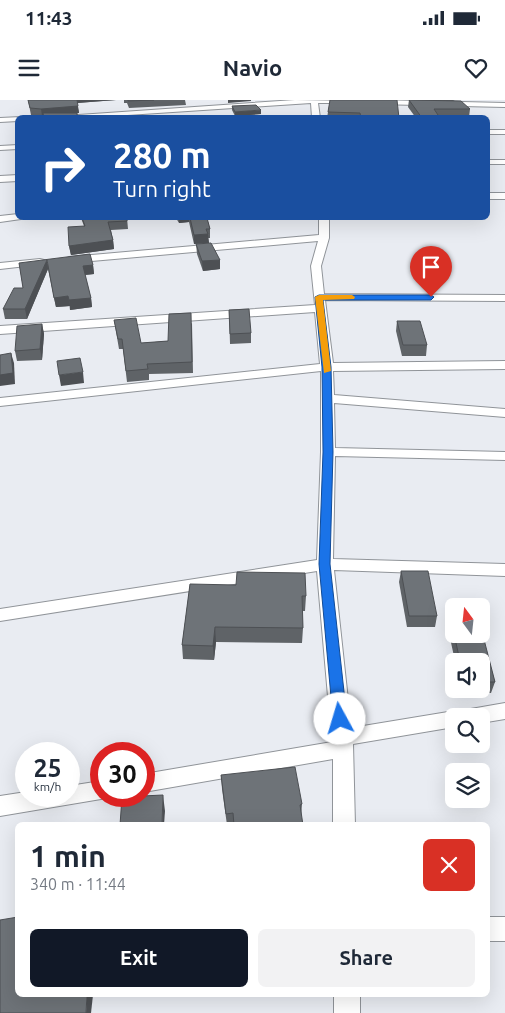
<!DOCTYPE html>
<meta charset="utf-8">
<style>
body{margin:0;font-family:Ubuntu,sans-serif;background:#f2f2f3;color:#1f2937;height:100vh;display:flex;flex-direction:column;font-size:19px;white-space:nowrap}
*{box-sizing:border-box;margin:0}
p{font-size:16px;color:#747a83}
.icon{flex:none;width:28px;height:28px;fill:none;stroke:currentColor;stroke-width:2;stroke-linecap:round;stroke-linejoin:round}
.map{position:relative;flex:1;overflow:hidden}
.drawer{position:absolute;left:15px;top:722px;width:475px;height:175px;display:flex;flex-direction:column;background:#fff;border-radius:8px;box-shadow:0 5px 20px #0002}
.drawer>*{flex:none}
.top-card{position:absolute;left:15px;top:15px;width:475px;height:105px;border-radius:8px;box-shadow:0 5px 20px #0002;background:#1a4fa0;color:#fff;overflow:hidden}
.needle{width:32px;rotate:345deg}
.fabs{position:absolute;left:445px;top:498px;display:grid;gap:10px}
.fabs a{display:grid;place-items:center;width:45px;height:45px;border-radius:8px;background:#fff;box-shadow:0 5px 20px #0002;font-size:25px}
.speed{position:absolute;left:15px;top:642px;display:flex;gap:10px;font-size:25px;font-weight:700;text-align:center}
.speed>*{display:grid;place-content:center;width:65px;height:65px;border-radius:50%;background:#fff;box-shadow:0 5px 20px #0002;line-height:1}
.speed small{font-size:12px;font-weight:400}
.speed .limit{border:8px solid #d22;background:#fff;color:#111}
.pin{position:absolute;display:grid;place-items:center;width:42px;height:42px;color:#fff;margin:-51px -21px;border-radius:50% 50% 50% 0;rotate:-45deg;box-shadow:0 0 5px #0007}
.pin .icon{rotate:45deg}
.me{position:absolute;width:55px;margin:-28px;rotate:354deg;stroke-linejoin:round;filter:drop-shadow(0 0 4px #0008)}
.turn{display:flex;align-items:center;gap:18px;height:105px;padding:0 15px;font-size:22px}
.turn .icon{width:65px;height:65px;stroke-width:2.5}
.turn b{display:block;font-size:35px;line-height:42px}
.round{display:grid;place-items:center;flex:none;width:52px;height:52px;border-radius:8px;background:#f2f2f3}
.summary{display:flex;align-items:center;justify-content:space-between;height:85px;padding:0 15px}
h1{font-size:30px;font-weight:600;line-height:38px}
.action{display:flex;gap:10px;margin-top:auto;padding:10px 15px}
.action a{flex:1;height:58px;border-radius:8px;background:#111827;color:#fff;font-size:20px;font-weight:600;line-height:58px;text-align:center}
.action a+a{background:#f2f2f3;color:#1f2937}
.status{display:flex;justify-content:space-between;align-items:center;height:35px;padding:0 25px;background:#fff;direction:ltr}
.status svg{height:14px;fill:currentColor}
header{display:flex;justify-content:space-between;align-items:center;height:65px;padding:0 15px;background:#fff;font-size:22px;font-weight:600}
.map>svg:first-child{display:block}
</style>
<div class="status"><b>11:43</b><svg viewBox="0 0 49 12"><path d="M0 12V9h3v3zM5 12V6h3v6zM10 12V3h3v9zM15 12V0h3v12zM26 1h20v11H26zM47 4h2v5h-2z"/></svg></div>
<header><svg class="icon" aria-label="menu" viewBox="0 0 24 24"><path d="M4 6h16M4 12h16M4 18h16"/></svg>Navio<svg class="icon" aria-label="heart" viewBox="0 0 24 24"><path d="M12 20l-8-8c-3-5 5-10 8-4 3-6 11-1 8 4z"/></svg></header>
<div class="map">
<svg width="505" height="913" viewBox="0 0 505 913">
<rect width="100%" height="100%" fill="#e9ecf2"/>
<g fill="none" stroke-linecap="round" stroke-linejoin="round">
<!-- street casing -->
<g stroke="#909499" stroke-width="2">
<g id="street">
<path d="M295 0 355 1 351 3H318L320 18H312L311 3 82 18H35Z"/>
<path d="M375 0 505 3V7L375 4 371 2Z"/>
<path d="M21 17 18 18V21L0 22V18Z"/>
<rect x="488" y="30" width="17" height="4"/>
<path d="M18 45V49L0 50V46Z"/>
<rect x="488" y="60" width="17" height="4"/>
<path d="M18 75V81L0 82V76Z"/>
<rect x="488" y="93" width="17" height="6"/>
<path d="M18 114V118H22L21 119 0 122V116Z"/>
<path d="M319 118H329V138L321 166 324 194 505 195V201L325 200 333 263 505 261V269L333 271 334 295 505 309V317L334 303 335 348 505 352V360L335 356 333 459 505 464V476L334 470 351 628 454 611 461 613 462 616H454V627L353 644 355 725H333V659L144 692V674L332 642 317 471 0 521V509L317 460 321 352V271L0 306V298L320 264 315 212 0 234V226L315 205 311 166 318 141 69 163 64 160 69 157 319 135Z"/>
<path d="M40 159 44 160 45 162 44 164 0 169V163Z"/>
<path d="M505 603V619L481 623V616H462L465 610Z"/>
<path d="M101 681V696H109L101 699 0 716V696L26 692V696H69V686Z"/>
<rect x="488" y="817" width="17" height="24"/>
<rect x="334" y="895" width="26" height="18"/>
</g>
</g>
<!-- street -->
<use href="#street" fill="#fff" fill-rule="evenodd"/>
</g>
<!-- wall -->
<g fill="#5f6367">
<path d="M28 0H116L77 3 79 13H77L78 18H43V16L31 15Z"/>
<path d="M124 0H185L186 5 129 8 127 3H124Z"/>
<path d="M330 0 399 18H327Z"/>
<path d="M409 0H453L470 9 469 17 416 18 408 7Z"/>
<path d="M232 6 261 14 235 16 232 10Z"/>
<path d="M81 118H127L128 129 111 130 113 140 114 149 71 155 69 146 84 126Z"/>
<path d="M176 118H207L210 129V138H208L209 143 194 144 189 122 179 123Z"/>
<path d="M196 144 220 160V169L203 171 197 154Z"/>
<path d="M19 163 93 165 94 174 85 175 91 198 92 207 70 210V206L56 207 48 169 27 219H5L3 209 23 188Z"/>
<path d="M229 210 251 233V243L230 244Z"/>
<path d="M114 220 141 243 168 241 192 223 193 273 149 274V280L127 282 123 249H119Z"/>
<path d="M397 221 427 245 426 256H402L396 231Z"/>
<path d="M42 224 44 234 42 260 17 261 15 251Z"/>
<path d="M401 471 437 516 435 527H407L399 482Z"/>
<path d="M190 484 306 496 305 511H302L303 528 302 543 216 542 214 560 183 559 182 545Z"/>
<path d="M453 527H454V534H481L495 582 491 593H462L461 589H481V561H455L450 538Z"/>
<path d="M221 675 302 704 301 718 303 725H227L222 689Z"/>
</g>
<!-- shaded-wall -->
<g fill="#4d5054">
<path d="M77 0H116L77 3Z"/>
<path d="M228 0H251V1L228 3Z"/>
<path d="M78 6 79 13H77L78 18 43 13V16H42L41 9Z"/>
<path d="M261 10V14L235 16V12Z"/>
<path d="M179 118H189V122L179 123Z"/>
<path d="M208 134 209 143 194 144V135Z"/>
<path d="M113 140 114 149 71 155 69 146Z"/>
<path d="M47 160 48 169 27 219 25 209Z"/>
<path d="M220 160V169L203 171 202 161Z"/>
<path d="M93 165 94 174 84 175 83 166Z"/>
<path d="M68 196 70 206 56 207 54 198Z"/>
<path d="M91 198 92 207 70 210 69 200Z"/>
<path d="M42 224 44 234 42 260 40 249Z"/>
<path d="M11 253 14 263 15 284 0 286V275Z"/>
<path d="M83 272 84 283 61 286 59 275Z"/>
<path d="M215 527 216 542 214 560 213 546Z"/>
<path d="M163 695 165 711 164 725H162Z"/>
<path d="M87 895H93L91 913H86Z"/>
</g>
<!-- building -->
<g fill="#6e7378" stroke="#4d5054">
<path d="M28 0H77L78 6 41 9 30 8Z"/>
<path d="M128 0H154L128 1Z"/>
<path d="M330 0H397L399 18H361L360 13 328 12Z"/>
<path d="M409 0 461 1 470 9H434L440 18H422Z"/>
<path d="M256 5 261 10 235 12 232 6Z"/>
<path d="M43 13H77V18H44Z"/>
<path d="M82 118H127V121L108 122 113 140 69 146 68 127 85 126Z"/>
<path d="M190 118H207L210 129H206L208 134 194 135Z"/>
<path d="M211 143 220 160 202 161 196 144Z"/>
<path d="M90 154 93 165 83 166 91 198 69 200 68 196 54 198 47 160 25 209H3L14 188H23L19 163Z"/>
<path d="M249 209 251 233 230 234 229 210Z"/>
<path d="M191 213 192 262 147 264 148 269 126 271 122 239H118L114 220 136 218 141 243 168 241 169 214Z"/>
<path d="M397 221H420L427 245H403Z"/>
<path d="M42 224 40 249 15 251 17 226Z"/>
<path d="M11 253 13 273 0 275V255Z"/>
<path d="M80 258 83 272 59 275 57 261Z"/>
<path d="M401 471H428L437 516H409Z"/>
<path d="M237 472 305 473 306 496H302L303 528 215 527 213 546 182 545 190 484 236 485Z"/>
<path d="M481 528 495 582H481V561H460L454 534H481Z"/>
<path d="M295 667 302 704 300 705 303 725H234L233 713 226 714 221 675Z"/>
<path d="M163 695 162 725H120L122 697Z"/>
<path d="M18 817V895H87L86 913H0V820Z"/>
</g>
<!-- route -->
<path fill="#1a73e8" stroke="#114b97" d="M319 195H431L434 197 431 200H323L331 267 333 352 330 464 347 619 345 623 340 624 335 623 333 619 319 464 323 352 322 267 315 197Z"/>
<!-- slow -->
<path fill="#f59e0b" d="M352 195 355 197 354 199 323 200 331 271 324 273 315 197 319 195Z"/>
</svg>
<div class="fabs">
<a><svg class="needle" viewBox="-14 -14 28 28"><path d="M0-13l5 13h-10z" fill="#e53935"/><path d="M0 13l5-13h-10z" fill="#747a83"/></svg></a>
<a><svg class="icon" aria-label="sound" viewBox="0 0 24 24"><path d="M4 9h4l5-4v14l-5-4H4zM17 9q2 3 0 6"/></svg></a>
<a><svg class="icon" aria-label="search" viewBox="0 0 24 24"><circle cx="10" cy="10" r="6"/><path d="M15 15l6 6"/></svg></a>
<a><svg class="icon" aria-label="layers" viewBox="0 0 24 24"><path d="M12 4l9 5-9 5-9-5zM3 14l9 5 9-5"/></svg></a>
</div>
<div class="speed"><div>25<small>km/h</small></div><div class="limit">30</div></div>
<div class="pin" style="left:431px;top:197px;background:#d93025"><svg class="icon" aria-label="arrive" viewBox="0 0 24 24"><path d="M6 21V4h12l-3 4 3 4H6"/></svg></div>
<svg class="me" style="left:340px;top:619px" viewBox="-20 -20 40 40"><circle r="19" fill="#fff"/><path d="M0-13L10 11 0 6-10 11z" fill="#1a73e8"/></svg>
<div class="top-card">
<div class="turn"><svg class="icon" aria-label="right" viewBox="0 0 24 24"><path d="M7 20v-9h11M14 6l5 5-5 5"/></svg><div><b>280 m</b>Turn right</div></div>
</div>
<section class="drawer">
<div class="summary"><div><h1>1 min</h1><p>340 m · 11:44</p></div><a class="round" style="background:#d93025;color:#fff"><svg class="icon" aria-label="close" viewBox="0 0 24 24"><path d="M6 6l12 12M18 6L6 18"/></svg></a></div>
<div class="action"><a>Exit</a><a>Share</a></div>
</section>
</div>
